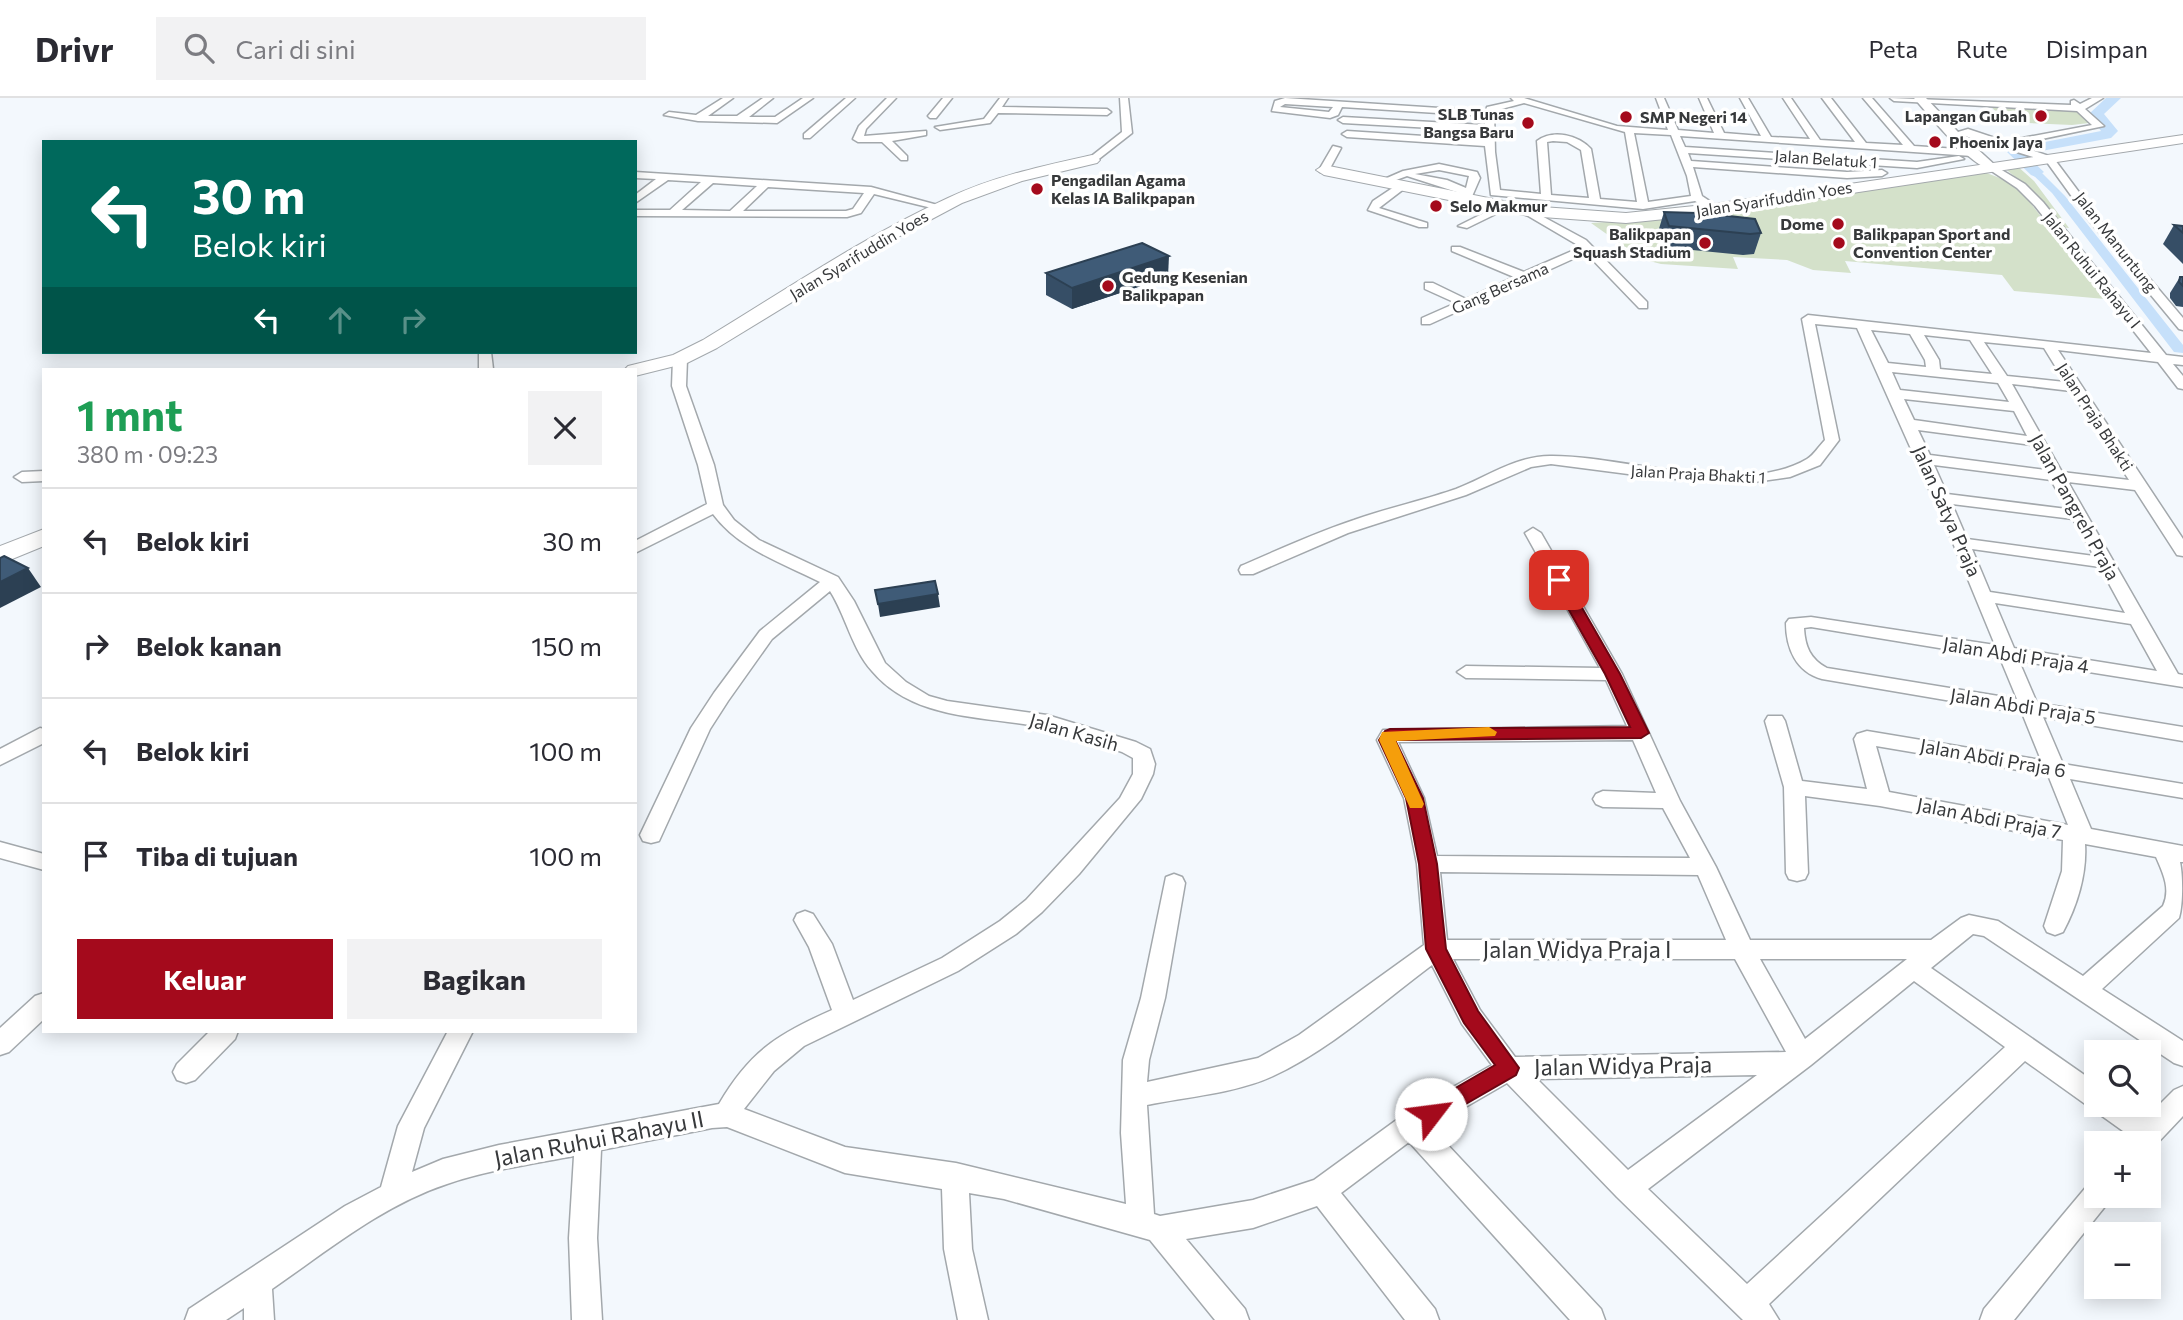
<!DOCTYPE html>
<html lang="id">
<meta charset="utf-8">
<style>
body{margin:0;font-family:Commissioner,sans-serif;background:#f2f2f3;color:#2b2b33;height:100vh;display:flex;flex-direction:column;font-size:26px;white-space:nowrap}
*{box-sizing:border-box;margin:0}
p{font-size:23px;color:#7c7c81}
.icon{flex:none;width:38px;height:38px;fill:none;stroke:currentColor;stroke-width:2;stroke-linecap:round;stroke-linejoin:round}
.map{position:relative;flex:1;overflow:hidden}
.sheet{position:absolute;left:42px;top:270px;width:595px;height:665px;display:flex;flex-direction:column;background:#fff;border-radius:0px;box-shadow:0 4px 18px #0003}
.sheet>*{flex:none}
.guide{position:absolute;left:42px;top:42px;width:595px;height:214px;border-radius:0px;box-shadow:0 4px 18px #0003;background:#00695c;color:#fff;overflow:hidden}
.fabs{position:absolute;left:2084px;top:942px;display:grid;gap:14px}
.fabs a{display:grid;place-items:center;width:77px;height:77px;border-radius:0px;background:#fff;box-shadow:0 4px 18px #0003;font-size:35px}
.pin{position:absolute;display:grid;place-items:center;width:60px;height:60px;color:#fff;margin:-30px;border-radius:14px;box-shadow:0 4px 10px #0006}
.me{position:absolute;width:77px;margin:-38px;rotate:60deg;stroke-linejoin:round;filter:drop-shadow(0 0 5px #0008)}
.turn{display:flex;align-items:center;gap:24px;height:147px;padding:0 35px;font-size:32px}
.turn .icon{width:91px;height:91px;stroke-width:2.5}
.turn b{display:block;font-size:49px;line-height:60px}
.lanes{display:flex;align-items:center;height:66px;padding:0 35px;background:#0003;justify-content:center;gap:35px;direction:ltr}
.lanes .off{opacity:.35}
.round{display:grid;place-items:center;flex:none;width:74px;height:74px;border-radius:0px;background:#f2f2f3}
.overview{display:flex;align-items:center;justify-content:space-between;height:119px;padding:0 35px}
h1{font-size:42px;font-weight:700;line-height:52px;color:#1e9e55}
.button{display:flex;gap:14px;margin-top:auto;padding:14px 35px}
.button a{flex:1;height:80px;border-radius:0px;background:#a40a1c;color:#fff;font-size:28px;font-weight:700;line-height:80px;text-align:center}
.button a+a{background:#f2f2f3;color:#2b2b33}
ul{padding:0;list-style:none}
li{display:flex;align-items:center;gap:21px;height:105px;padding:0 35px;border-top:2px solid #e1e1e2}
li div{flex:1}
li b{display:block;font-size:26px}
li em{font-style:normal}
header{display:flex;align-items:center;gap:42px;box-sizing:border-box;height:98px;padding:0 35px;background:#fff;border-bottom:2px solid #e1e1e2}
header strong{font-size:33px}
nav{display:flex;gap:38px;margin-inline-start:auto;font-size:24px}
.search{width:490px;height:63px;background:#f2f2f3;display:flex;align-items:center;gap:18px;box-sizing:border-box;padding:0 24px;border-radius:0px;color:#7c7c81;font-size:26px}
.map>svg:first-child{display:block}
</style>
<header>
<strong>Drivr</strong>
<div class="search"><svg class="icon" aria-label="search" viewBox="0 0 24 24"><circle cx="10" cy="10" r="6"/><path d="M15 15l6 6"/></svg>Cari di sini</div>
<nav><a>Peta</a><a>Rute</a><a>Disimpan</a></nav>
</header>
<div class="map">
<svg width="2183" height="1222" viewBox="0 0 2183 1222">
<rect width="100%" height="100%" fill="#f3f8fd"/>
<!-- green -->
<g fill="#d4e1ca">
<path d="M1989 7 2074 11 2089 25 2072 27 2007 24Z"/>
<path d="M2015 66 2034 83 2069 130 2059 129 2030 91 2003 69Z"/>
<path d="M1984 74 2005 82 2022 94 2105 201 2014 193 2002 177 1845 163 1851 175 1813 172 1787 162 1733 159 1738 171 1661 166 1642 161 1591 125 1652 121Z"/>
</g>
<!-- water -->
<path fill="#c6e0fa" d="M2030 74 2042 75 2065 98 2183 247V255L2174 254 2052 95Z"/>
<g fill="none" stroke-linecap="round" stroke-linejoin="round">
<!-- river -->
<path fill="#c6e0fa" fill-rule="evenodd" d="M2106 0H2121L2104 16 2118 33 2111 40 2025 56 2044 74 2036 79 2031 77 2007 54 2014 50 2101 33 2089 16Z"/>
<!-- minor casing -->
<g stroke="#a3a8ac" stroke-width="3">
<g id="minor">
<path d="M723 0H733L708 18H737L763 0H773L749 19H775L803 0H813L777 25 698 23 664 17 669 14 696 17Z"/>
<path d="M846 0H855L810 40H804V36Z"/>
<path d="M887 0H896L866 31 864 38 926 33V37L892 43 907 58V62H901L882 44H858L853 41 859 28Z"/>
<path d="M943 0H952L936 20H930L928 18Z"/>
<path d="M1000 0H1008L1002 9 1107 11 1111 14 1107 17 998 15 990 25 940 32 935 29 984 21Z"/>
<path d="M1120 0H1128L1132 35 1095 64H1089V60L1122 34Z"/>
<path d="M1285 0 1486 13 1487 9 1514 3 1511 0H1524L1617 28 1668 32 1656 0H1664L1678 32 1714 35 1699 0H1707L1724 35 1761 38 1740 0H1748L1771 39 1810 41 1783 0H1791L1820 42 1855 44 1822 0H1831L1866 45 1903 47 1863 0H1872L1914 48 1972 52 1977 55 1972 58 1680 38 1685 49 1917 64 1959 58 1964 61 1917 70 1688 55 1691 63 1847 74 1882 72 1887 75 1882 78 1847 80 1693 69 1702 98 1711 104V108H1703L1695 103 1643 111 1491 97 1485 48 1347 39 1342 36 1347 33 1485 42V33L1343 25 1338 22 1343 19 1485 27V18L1342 9 1338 17 1330 20 1272 13 1275 3ZM1524 5 1625 34 1637 104 1600 101 1591 51C1578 37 1553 31 1537 43L1541 96 1500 92 1495 54 1494 13ZM1285 6 1333 9 1329 14 1280 9ZM1634 35 1671 37 1687 78 1691 98 1648 104ZM1553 43 1567 44 1581 52 1589 100 1551 97 1547 44Z"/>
<path d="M1890 0 2071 7V3L2074 2 2080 6 2092 0H2103L2085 11 2104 28 2004 49 1999 46 2001 44 2092 27 2077 13 1894 3Z"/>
<path d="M1333 48 1341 50 1328 74H1320L1319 72Z"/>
<path d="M2046 58H2052L2096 117 2183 220V232L2179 231 2088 121 2044 60Z"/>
<path d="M1990 65 2025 86 2043 104 2166 257 2183 259V267L2173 266 2183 278V291L2178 290 2158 264 2058 252 2183 441V458L2177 457 2135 392 2068 384 2178 576 2183 577V589L2019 563 2037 605 2183 629V643L2043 619 2063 666 2183 686V700L2070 681 2091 731 2183 748V764H2180C2183 778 2183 807 2179 820L2102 891 2183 943V968L2174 965 1984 838 1973 836 1931 870 2096 985V1006H2128L2147 1019 2174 992 2183 988V1018L2149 1054V1045H2127L2130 1038 2025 963 1769 1206 1779 1222H1743L1617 1099 1507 985 1431 1029 1601 1211 1605 1222H1570L1409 1044 1341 1095 1435 1211 1439 1222H1405L1317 1108 1253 1130 1186 1141 1245 1211 1249 1222H1215L1150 1142 1004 1101 969 1095 972 1151 988 1222H958L944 1151 942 1091 845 1075 727 1029 712 1030 601 1052 597 1140 602 1222H572L569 1140 574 1058C532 1066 488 1072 447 1086 383 1107 327 1153 272 1191L274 1222H244V1210L226 1222H185L189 1211 345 1108 381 1089 398 1028 448 933H473L424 1030 412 1074 443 1061 499 1047 719 1006C750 953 778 936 832 912L809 849 794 822 797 816 805 813 813 816 832 846 853 902 942 860 1000 823 1026 802 1120 700 1133 676V660L1122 654C1097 646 1071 636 1045 630 986 617 915 624 872 573 852 551 846 518 830 493L772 541 728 603 710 631 659 743 651 745 643 743 640 737 691 630 714 595 760 533 820 484C782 465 739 451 713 416L635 455V443L707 406 698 367 672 288 673 261 680 257 687 261 686 288 714 367 723 407 734 422 759 442 838 479 854 503 885 565 906 584 929 598 947 603 1047 617 1136 644 1150 651 1155 666 1153 676 1141 701 1079 776 1042 814 1016 836 958 873 804 948 774 973 744 1011 845 1049 956 1065 1126 1106 1121 1035 1123 962 1141 900 1166 779 1174 776 1182 779 1185 785 1165 900 1149 962 1147 984 1258 960 1299 937 1424 847 1417 766 1404 700 1377 642 1383 632 1627 628 1606 582 1466 580 1457 574 1466 568 1600 570 1525 435 1533 430 1541 435 1622 576 1680 703 1716 769 1750 842H1931L1961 820 1969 817 1998 823 2083 878 2163 808C2171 791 2163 775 2156 759L2085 746C2087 776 2077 808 2063 834L2055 837 2047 834 2044 828 2062 773 2063 742 1880 708 1805 698 1808 775 1805 781 1797 783 1789 781 1786 775 1784 689 1765 623 1768 618H1782L1785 623 1802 683 1867 691 1854 641 1857 636 1867 633 2041 662 2022 615 1822 581C1796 574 1786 550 1786 525L1789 521 1811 519 1995 547 1953 445 1857 230 1815 226 1839 342 1820 367 1790 379 1747 385 1659 380 1551 366 1531 369 1466 397 1348 435 1253 476H1241L1239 472 1241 468C1278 452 1315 435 1354 422 1387 410 1422 403 1456 391 1487 379 1516 358 1550 358 1623 357 1741 400 1807 361 1814 357 1819 348 1825 342L1802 221 1808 217 2151 255 2035 108 2017 90 1987 70 1985 68ZM1871 232 1910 236 1925 262 1926 269 1888 265ZM1924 237 1970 242 1992 276 1940 271 1939 262ZM1984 244 2044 250 2065 284 2007 278ZM1892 274 1998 285 2009 304 1900 292ZM2012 286 2071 293 2129 382 2062 374ZM1904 301 2014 313 2027 338 1914 322ZM1918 332 2032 347 2046 372 1930 357ZM1934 367 2051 382 2067 411 1947 396ZM1952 406 2073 421 2094 458 1967 441ZM1972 451 2100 469 2125 515 1990 494ZM1995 505 2131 526 2157 573 2014 550ZM1811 529 2000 560 2017 601 1827 570C1810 561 1805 548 1804 530ZM1633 642 1656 695 1603 693 1596 696 1593 701 1596 706 1603 709 1663 710 1690 760 1437 758 1424 700 1398 644ZM1876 648 2048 677 2068 727 1889 694ZM1440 774 1698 777 1726 842H1447ZM1453 861H1735L1786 954 1515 959 1480 912ZM1760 861H1907L1805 941ZM1432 867 1462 926 1492 967 1402 1018 1314 1082 1253 1102 1160 1118 1154 1116 1147 1007C1186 999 1237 995 1273 978 1331 951 1381 905 1432 867ZM1914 883 2005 949 1747 1186 1648 1091 1811 967ZM1757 977 1628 1072 1537 981Z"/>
<path d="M1439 66 1477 74 1480 80 1470 103H1462L1463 96 1407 78 1385 86 1380 83 1403 73ZM1439 72 1469 78 1466 90 1447 82 1415 76Z"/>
<path d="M635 74 871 89 945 109 940 112 874 96 861 115 847 119 635 118V112H670L701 84 668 82 635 105V97L656 81 635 80ZM713 85 757 88 730 113 682 112ZM768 89 864 95 853 111 846 113H743Z"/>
<path d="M1400 85 1409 87 1379 110 1427 125V129H1419L1368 112 1373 103Z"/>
<path d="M1504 105 1508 106V110L1467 130 1458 128Z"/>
<path d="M1527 110 1586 142 1647 204V210H1639L1586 155 1430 226H1422V220L1456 205 1425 191V185H1433L1466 201 1514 179 1452 153V149H1460L1524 174 1581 149 1523 115 1522 113Z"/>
<path d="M479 254H491L493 271H479Z"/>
<path d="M44 373V383L22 384 14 379 22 374Z"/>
<path d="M40 630 44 631V645L0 667V651Z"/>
<path d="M0 744 44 756V772L0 760Z"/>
<path d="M44 895V921L9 954 0 957V930L35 898Z"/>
<path d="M210 933H238L235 941 195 982 186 985 177 982 173 974 177 966Z"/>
<path d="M2096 1084V1097H2111L2107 1106 2014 1222H1980L1984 1211 2087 1088Z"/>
</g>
</g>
<!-- major casing -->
<g stroke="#a3a8ac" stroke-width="3">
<path id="major" d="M1914 0H1926L1958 34 1968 31 2055 60 2049 64 1962 37 1996 68 1994 71C1975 74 1928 16 1914 0Z"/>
</g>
<!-- highway casing -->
<g stroke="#a3a8ac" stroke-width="2">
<g id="highway">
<path d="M2183 37V45L1714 116 1626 125 1528 118 1324 77 1316 72 1324 67 1528 108 1626 115 1714 106Z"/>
<path d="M1092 57 1097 59 1100 62 1097 65 1022 83 962 105 900 138 717 250 687 265 635 278V271H625L628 268 673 257 703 242C784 193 863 139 948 100 994 78 1043 68 1092 57Z"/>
<path d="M44 431V448L0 466V448Z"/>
</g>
</g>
<!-- minor -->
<use href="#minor" fill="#fff" fill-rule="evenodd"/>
<!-- major -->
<use href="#major" fill="#fff" fill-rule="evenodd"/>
<!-- highway -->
<use href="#highway" fill="#fff" fill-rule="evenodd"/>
</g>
<!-- wall -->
<g fill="#364e66">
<path d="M1696 110 1761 135 1754 156 1743 157 1662 149 1658 134 1664 114 1694 115Z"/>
<path d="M2174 127 2183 128V166L2163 146Z"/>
<path d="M1046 175 1168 179 1072 211 1046 197Z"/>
<path d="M2180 179H2183V209L2176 208 2170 200V195Z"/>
</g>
<!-- shaded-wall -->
<g fill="#2c4053">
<path d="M1169 158 1168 179 1072 211V190Z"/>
<path d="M28 470 41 489 0 510V484Z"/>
<path d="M938 496 940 509 880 519 878 506Z"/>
</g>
<!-- building -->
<g fill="#3f5b77" stroke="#2c4053" stroke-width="2">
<path d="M1696 110 1718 112 1720 117 1755 121 1761 135 1750 136 1669 128 1664 114 1697 115Z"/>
<path d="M2174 127 2183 128V135Z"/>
<path d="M1142 145 1169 158 1072 190 1046 175Z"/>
<path d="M2180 179H2183V188L2179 184Z"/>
<path d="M4 458 28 470 0 484V460Z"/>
<path d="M935 483 938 496 878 506 875 492Z"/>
</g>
<!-- route -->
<path fill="#a40a1c" stroke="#6b0612" stroke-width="2" d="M1559 478 1566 482 1620 576 1649 635 1641 640 1395 642 1423 700 1437 766 1446 851 1478 913 1519 970 1516 977 1431 1026 1423 1023 1420 1016 1423 1009 1495 967 1464 925 1426 851 1419 766 1406 700 1379 642 1385 633 1390 631 1630 629 1605 576 1552 482Z"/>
<!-- slow -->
<path fill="#f59e0b" d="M1489 629 1497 634 1495 638 1396 643 1424 706 1422 710H1410L1379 642 1382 634Z"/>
<!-- markers -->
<g fill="#a40a1c" stroke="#fff" stroke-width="2.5">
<circle cx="2041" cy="18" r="7"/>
<circle cx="1626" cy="19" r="7"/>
<circle cx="1528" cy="25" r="7"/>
<circle cx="1935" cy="44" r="7"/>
<circle cx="1037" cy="91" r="7"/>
<circle cx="1436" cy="108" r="7"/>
<circle cx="1838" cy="126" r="7"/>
<circle cx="1705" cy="145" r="7"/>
<circle cx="1839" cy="145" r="7"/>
<circle cx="1108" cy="188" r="7"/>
</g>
<g text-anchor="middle" stroke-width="7" stroke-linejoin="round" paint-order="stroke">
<!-- far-poi labels -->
<g font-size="16" font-weight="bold" fill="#37393b" stroke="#fff" text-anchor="start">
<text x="1514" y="22" text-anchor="end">SLB Tunas<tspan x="1514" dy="18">Bangsa Baru</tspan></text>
<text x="2027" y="24" text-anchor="end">Lapangan Gubah</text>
<text x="1640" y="25">SMP Negeri 14</text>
<text x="1949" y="50">Phoenix Jaya</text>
<text x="1051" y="88">Pengadilan Agama<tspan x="1051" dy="18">Kelas IA Balikpapan</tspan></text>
<text x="1450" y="114">Selo Makmur</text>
<text x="1824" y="132" text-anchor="end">Dome</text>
<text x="1691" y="142" text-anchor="end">Balikpapan<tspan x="1691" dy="18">Squash Stadium</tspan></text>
<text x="1853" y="142">Balikpapan Sport and<tspan x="1853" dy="18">Convention Center</tspan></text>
<text x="1122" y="185">Gedung Kesenian<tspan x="1122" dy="18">Balikpapan</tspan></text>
</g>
<!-- far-street labels -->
<g font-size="16" fill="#37393b" stroke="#fff">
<text transform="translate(1826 61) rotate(4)" y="6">Jalan Belatuk 1</text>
<text transform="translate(1774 101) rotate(-9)" y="6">Jalan Syarifuddin Yoes</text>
<text transform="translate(2116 144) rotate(52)" y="6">Jalan Manuntung</text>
<text transform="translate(859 157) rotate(-31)" y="6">Jalan Syarifuddin Yoes</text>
<text transform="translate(2092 172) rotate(51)" y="6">Jalan Ruhui Rahayu I</text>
<text transform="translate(1500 190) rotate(-24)" y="6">Gang Bersama</text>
<text transform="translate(2095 319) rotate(57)" y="6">Jalan Praja Bhakti</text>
<text transform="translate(1698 376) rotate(3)" y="6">Jalan Praja Bhakti 1</text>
</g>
<!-- street labels -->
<g font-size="19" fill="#37393b" stroke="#fff">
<text transform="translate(2075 409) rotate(61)" y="7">Jalan Pangreh Praja</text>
<text transform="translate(1947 413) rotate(66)" y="7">Jalan Satya Praja</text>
<text transform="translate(2016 557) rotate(9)" y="7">Jalan Abdi Praja 4</text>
<text transform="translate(2023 608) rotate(9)" y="7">Jalan Abdi Praja 5</text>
<text transform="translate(1074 634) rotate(16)" y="7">Jalan Kasih</text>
<text transform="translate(1993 660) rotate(10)" y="7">Jalan Abdi Praja 6</text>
<text transform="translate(1989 720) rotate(11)" y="7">Jalan Abdi Praja 7</text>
</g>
<!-- near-street labels -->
<g font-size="23" fill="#37393b" stroke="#fff">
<text x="1577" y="860">Jalan Widya Praja I</text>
<text transform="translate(1623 968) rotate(-1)" y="8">Jalan Widya Praja</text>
<text transform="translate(599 1041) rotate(-11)" y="8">Jalan Ruhui Rahayu II</text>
</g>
</g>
</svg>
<div class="fabs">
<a><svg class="icon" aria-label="search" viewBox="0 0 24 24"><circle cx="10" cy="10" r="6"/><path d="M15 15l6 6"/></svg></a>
<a>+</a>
<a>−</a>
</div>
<div class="pin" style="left:1559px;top:482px;background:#d93025"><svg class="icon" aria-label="arrive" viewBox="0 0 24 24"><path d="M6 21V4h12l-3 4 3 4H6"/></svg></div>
<svg class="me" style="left:1431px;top:1016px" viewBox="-20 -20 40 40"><circle r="19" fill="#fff"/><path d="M0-13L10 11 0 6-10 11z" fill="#a40a1c"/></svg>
<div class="guide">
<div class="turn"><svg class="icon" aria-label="left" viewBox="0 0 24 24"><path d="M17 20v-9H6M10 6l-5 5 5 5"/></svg><div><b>30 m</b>Belok kiri</div></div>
<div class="lanes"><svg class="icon" aria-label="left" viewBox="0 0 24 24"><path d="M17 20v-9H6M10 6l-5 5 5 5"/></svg><svg class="icon off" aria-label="ahead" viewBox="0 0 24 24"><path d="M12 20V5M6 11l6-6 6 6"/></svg><svg class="icon off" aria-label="right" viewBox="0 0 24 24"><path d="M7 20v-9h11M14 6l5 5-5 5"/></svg></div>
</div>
<section class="sheet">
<div class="overview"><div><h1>1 mnt</h1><p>380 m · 09:23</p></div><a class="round"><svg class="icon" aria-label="close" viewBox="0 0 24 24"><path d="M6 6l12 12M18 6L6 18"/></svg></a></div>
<ul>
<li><svg class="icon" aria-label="left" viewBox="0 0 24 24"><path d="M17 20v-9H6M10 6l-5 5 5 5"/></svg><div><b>Belok kiri</b></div><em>30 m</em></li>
<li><svg class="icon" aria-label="right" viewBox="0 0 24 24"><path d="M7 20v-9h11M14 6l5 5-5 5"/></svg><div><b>Belok kanan</b></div><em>150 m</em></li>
<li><svg class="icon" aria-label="left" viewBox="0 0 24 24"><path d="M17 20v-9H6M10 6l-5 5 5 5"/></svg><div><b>Belok kiri</b></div><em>100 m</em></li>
<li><svg class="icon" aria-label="arrive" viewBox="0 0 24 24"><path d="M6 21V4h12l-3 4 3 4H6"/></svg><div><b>Tiba di tujuan</b></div><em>100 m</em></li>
</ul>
<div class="button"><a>Keluar</a><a>Bagikan</a></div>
</section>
</div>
